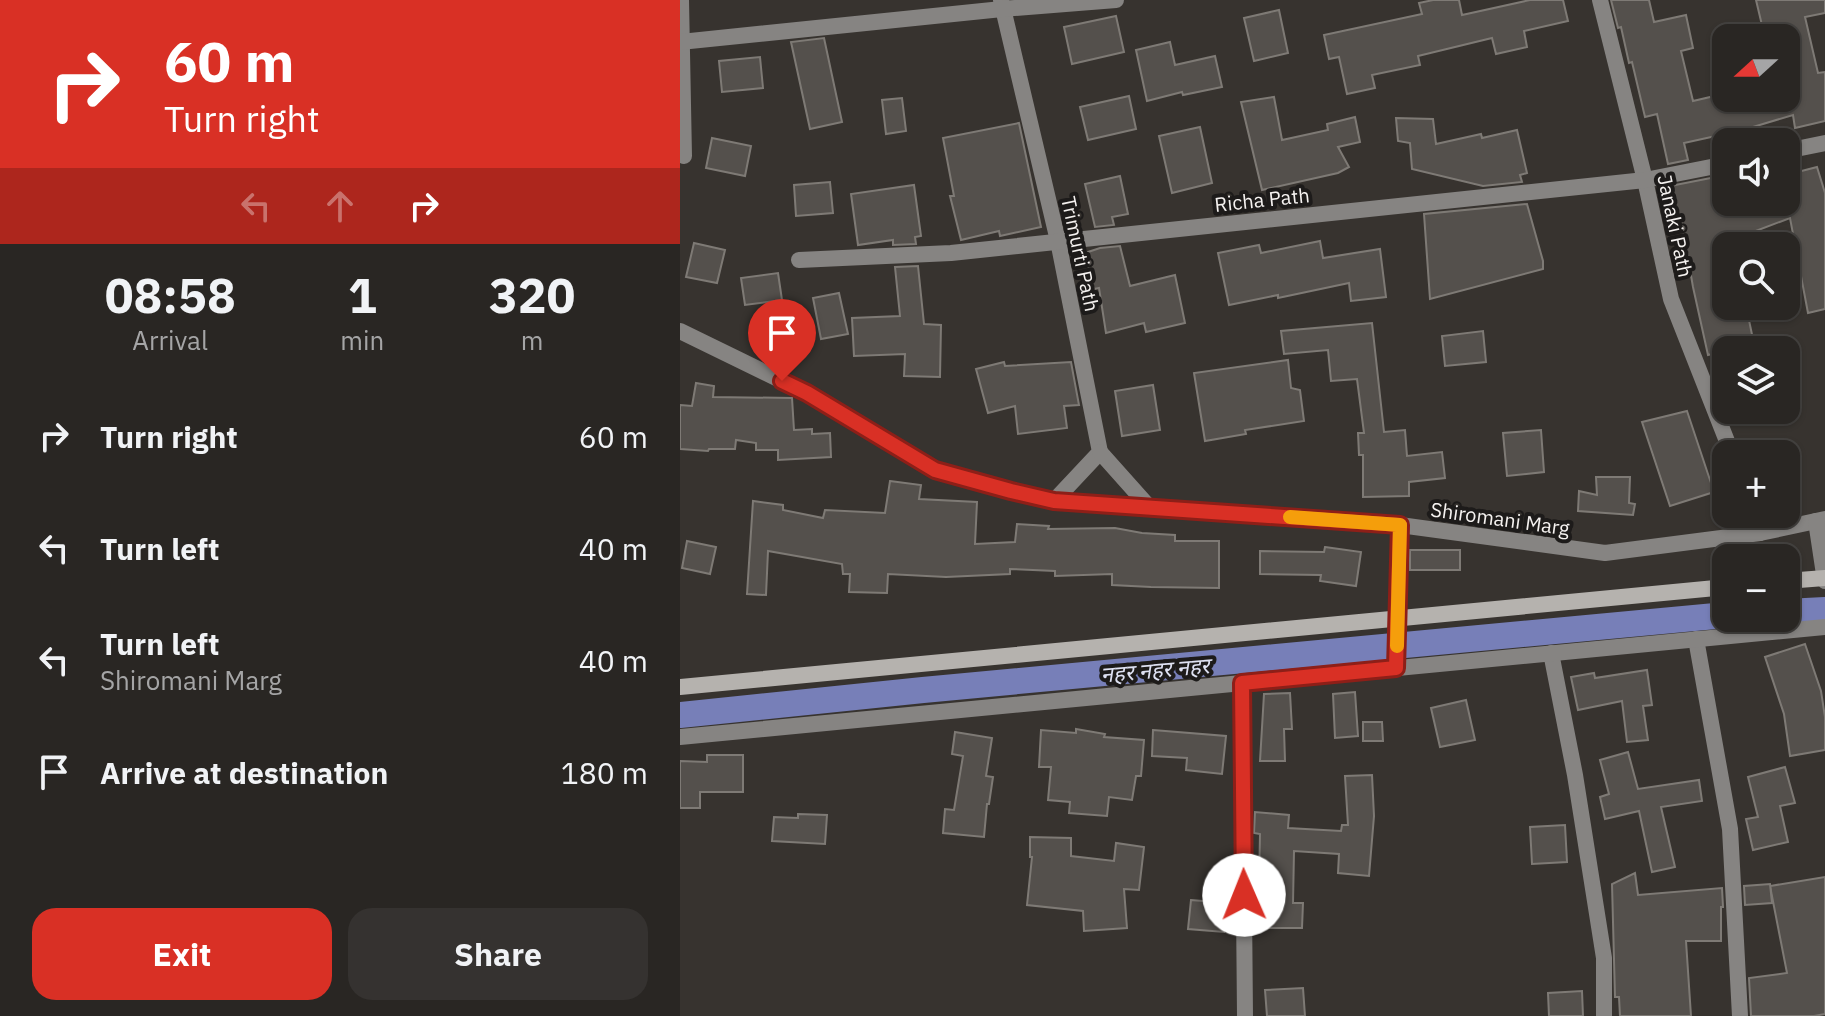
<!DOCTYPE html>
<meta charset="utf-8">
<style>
body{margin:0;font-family:"IBM Plex Sans","Noto Sans Devanagari",sans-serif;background:#353230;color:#f1f3f6;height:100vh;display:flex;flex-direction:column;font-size:30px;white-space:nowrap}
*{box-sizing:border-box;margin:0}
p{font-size:26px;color:#a5a5a6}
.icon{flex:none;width:44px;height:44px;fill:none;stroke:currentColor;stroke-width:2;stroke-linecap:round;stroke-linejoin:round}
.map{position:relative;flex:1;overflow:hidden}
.drawer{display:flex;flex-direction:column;background:#292623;width:680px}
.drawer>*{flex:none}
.top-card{background:#d93025;color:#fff;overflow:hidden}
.needle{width:52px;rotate:249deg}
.controls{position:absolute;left:1032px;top:24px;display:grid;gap:16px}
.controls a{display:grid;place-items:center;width:88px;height:88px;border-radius:16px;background:#292623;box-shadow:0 2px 6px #0004,0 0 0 2px #454341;font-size:40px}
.pin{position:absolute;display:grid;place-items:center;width:68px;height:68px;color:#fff;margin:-82px -34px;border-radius:50% 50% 50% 0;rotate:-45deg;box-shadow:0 0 8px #0007}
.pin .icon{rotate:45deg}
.me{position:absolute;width:88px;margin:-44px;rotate:359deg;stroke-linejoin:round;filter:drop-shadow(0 0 6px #0008)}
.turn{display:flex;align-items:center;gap:28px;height:168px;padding:0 32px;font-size:36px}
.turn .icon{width:104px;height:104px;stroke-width:2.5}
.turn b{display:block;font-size:56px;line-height:68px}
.lanes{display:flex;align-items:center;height:76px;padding:0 32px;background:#0003;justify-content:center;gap:40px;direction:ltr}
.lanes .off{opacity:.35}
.eta{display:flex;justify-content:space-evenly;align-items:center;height:136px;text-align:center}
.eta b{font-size:48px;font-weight:700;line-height:56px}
.cta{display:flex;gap:16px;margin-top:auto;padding:16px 32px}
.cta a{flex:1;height:92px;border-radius:24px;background:#d93025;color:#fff;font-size:32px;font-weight:700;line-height:92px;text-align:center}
.cta a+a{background:#353230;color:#f1f3f6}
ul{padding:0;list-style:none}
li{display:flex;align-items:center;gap:24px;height:112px;padding:0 32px}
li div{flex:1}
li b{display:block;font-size:30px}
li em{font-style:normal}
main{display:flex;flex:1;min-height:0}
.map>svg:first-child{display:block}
</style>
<main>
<section class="drawer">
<div class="top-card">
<div class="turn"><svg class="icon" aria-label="right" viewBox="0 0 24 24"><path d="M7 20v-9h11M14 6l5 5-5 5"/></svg><div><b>60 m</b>Turn right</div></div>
<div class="lanes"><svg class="icon off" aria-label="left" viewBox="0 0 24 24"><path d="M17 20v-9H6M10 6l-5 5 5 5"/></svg><svg class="icon off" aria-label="ahead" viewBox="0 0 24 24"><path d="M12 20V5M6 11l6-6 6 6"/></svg><svg class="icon" aria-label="right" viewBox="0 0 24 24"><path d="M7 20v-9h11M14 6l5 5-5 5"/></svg></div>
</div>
<div class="eta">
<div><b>08:58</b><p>Arrival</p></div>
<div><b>1</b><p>min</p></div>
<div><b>320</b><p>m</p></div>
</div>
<ul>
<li><svg class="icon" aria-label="right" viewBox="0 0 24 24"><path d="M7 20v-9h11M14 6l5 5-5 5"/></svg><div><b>Turn right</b></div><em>60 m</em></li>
<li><svg class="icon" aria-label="left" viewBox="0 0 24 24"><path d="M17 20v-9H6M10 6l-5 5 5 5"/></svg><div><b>Turn left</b></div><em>40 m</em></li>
<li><svg class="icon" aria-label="left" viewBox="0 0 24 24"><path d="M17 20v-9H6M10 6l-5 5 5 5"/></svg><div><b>Turn left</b><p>Shiromani Marg</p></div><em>40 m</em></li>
<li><svg class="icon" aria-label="arrive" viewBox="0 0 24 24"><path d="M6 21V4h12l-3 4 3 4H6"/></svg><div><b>Arrive at destination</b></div><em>180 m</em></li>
</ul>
<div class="cta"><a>Exit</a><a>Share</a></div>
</section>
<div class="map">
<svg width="1145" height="1016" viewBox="0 0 1145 1016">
<rect width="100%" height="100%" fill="#37332f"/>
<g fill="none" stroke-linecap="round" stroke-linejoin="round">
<!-- canal -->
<g stroke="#777fb8" stroke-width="26">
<path d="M1106 612 1145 610"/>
<path d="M0 715 243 690 1046 615"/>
</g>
</g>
<!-- building -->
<g fill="#54504c" stroke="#7e7a75" stroke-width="2">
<path d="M753 0H779L782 15 850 0H883L888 21 844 31 847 47 816 54 812 38 738 56 740 65 692 75 695 88 667 94 659 57 649 59 644 35 742 14 739 3Z"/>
<path d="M931 0H969L974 22 1006 15 1013 48 1001 51 1013 101 1043 94 1044 98H1106V38H1085L1076 0H1145V13L1125 17 1138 73 1145 72V121L1115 128 1113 115 1063 130 1004 143 1008 160 988 164 977 114 965 117 952 62 949 63 941 27 938 28Z"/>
<path d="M599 10 608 53 574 61 564 18Z"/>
<path d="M436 16 444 52 392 64 384 27Z"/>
<path d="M144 38 162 122 130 129 111 42Z"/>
<path d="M490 42 495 65 535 56 542 87 503 95 502 92 467 101 456 50Z"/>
<path d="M80 57 83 88 42 92 39 61Z"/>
<path d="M449 96 456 129 408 140 400 107Z"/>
<path d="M594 97 602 140 648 130 647 124 675 117 680 142 658 147 669 167 658 173 582 190 561 102Z"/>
<path d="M222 98 226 131 206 134 202 100Z"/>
<path d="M716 118 753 119 756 144 801 134 802 138 837 130 847 173 840 175 842 182 803 186 732 169 730 143 718 141Z"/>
<path d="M339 123 361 227 320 236 319 231 281 240 270 196H274L263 138Z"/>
<path d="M520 127 532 183 492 193 479 136Z"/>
<path d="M32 138 71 146 65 176 26 168Z"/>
<path d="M1137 167 1145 193V309L1128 313 1110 218 1060 237 1062 246H1046V306H1066L1074 344 1028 355 1013 287 1001 218 993 219 985 187 1046 175V202H1113L1106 175Z"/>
<path d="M440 176 448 214 432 217 434 225 415 227 405 184Z"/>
<path d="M150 182 153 213 116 216 114 185Z"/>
<path d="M234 185 241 236 235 237 236 244 213 245V240L178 245 171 194Z"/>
<path d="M847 204 863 261V269L750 299 744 214Z"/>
<path d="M640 241 643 258 700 249 706 297 671 301 669 283 598 298V295L549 305 538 253 579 245 581 253Z"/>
<path d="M14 243 45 250 37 283 6 277Z"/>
<path d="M440 246 450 286 495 275 505 323 466 332 464 323 426 333 419 288 414 289 405 253 420 248Z"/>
<path d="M238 266 244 324 261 325 260 377 224 376 225 354 174 356 172 318 220 316 215 267Z"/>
<path d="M98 273 102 300 65 305 61 278Z"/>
<path d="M159 293 168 334 141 339 133 298Z"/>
<path d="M692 323 704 432 725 430 727 456 762 452 765 478 729 482V496L683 497V455H679L678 433H684L677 379 651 381 648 350 604 354 601 331Z"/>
<path d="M803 331 806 362 765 366 762 336Z"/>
<path d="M608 360 611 388 620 390 624 421 565 430 566 434 525 441 514 373Z"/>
<path d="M324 362 325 366 391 362 399 405 384 406 387 428 338 434 335 406 308 413 296 369Z"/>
<path d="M16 383 34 386 33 397 112 398 114 430 132 429V434L150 433 151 457 98 460V450H76V443L56 440 55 449H29L28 451 0 449V405L12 406Z"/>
<path d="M473 385 480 430 442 436 435 391Z"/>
<path d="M1007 411 1034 492 990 506 962 422Z"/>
<path d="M861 430 864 472 827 476 823 433Z"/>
<path d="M916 477H950L949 503 955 504 953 515 898 511 899 491 917 495Z"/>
<path d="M210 481 241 485 239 499 297 502 295 544 335 542 337 524 369 526 368 529 435 528 462 533 495 535V541H539V588L471 587 432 585V574L375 576V571L330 569V574L266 577 208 574 207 593 169 592 170 574H163L162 564 88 551 86 595 67 594 73 501 103 505V510L143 518 145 510 205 513Z"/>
<path d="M7 541 36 547 30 574 2 568Z"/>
<path d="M645 547 681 552 676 586 640 581 641 575 580 574V551L644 552Z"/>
<rect x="730" y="550" width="50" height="20"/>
<path d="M1125 644 1141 691 1145 717V750L1110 756 1104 714 1085 657Z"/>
<path d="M967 670 972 705 963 706 968 740 947 742 942 701 898 710 891 677 914 673 915 678Z"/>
<path d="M675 692 678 736 655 738 653 694Z"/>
<path d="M610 693 612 729H604L605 761H580L584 694Z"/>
<path d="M786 700 795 740 760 747 751 708Z"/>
<path d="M683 722H702L703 741H683Z"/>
<path d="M396 729 425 734 424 737 464 740 461 776H456L452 800 429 797 427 816 389 813 390 802 368 800 371 767H359L361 730 396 733Z"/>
<path d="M473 730 546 736 542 774 506 770 507 758 472 756Z"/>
<path d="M275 732 312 738 306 776 313 777 309 804H307L304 837 263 833 265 809 274 810 283 756 272 754Z"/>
<path d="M948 752 958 789 1019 780 1022 801 981 807 995 867 972 872 959 811 925 819 920 797 929 794 920 760Z"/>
<path d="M27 755H63V792H20V808H0V761L27 762Z"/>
<path d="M1105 767 1115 803 1100 806 1108 842 1073 850 1066 819 1078 817 1068 777Z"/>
<path d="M692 775 694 816 689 876 658 873 659 854 614 851 613 903H623L622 928H586L585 886H579L580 834 574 833 575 812 609 815 608 828 661 831 662 825H668L665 776Z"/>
<path d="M118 814 147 815 145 844 92 841 94 817 118 818Z"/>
<path d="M885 825 887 862 852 864 850 827Z"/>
<path d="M350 837 391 838V856L434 861 436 843 464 847 459 890 444 889 447 928 404 931 403 911 347 905 352 857H350Z"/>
<path d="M955 873 958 895 1042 888 1043 907H1041V941H1006L1011 1016H940L939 997H935L932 884Z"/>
<path d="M1145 877V1014L1134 1016H1071L1069 978 1107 973 1090 886Z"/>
<path d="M1090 884 1092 903 1065 905 1064 886Z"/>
<path d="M511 900 546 903 544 932 508 929Z"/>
<path d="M623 988 625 1016H587L585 990Z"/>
<path d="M902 991 903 1016H869L868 993Z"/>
</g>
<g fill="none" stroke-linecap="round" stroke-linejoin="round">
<!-- minor -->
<g stroke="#868482" stroke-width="16">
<path d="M1 0 4 156"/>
<path d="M321 0 378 241 420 452 374 501"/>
<path d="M920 0 965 180 991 299 1052 454"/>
<path d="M0 42 322 9 436 0"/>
<path d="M1106 151 1145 143"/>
<path d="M119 260 271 253 965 180 1046 164"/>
<path d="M420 452 470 508"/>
<path d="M1074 514 1080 533"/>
<path d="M1016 639 1050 829 1060 1016"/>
<path d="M871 653 895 775 924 958V1016"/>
<path d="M716 668 720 525"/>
<path d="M562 683 565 1016"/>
<path d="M0 737 1145 627"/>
</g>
<!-- tertiary -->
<g stroke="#868482" stroke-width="16">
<path d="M0 331 127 393 255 470 331 491 374 501 720 525 925 553 1080 533 1145 519"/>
<path d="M1136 521 1145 581"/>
</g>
<!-- secondary -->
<g stroke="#b5b2ae" stroke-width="16">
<path d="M1106 581 1145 578"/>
<path d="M0 687 1046 587"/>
</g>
</g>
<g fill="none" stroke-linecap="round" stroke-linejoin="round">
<!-- route casing -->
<g stroke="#8d1f18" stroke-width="20">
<path id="route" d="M102 381 127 393 255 470 331 491 374 501 720 525 716 668 562 683 564 895"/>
</g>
<!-- route -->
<use href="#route" stroke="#d93025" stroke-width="14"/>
<!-- slow -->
<path stroke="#f59e0b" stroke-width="14" d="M610 517 720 525 717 646"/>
</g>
<g text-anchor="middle" stroke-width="8" stroke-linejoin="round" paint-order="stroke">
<!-- street labels -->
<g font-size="20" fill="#f5f2f0" stroke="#1d1b1a">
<text transform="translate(582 200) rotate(-6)" y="7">Richa Path</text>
<text transform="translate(995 226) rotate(78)" y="7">Janaki Path</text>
<text transform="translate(400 254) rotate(78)" y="7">Trimurti Path</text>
<text transform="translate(820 519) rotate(8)" y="7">Shiromani Marg</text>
</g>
<!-- water labels -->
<g font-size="22" font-style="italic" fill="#dfe2f3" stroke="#1d1b1a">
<text transform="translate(475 670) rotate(-5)" y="8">नहर नहर नहर</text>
</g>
</g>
</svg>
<div class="controls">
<a><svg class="needle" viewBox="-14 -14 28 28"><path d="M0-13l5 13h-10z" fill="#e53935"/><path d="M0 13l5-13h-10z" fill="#a5a5a6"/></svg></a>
<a><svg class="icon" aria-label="sound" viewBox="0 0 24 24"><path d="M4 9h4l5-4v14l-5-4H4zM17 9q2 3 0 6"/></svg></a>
<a><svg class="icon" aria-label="search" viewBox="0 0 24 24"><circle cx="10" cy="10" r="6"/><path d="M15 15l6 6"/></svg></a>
<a><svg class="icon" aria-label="layers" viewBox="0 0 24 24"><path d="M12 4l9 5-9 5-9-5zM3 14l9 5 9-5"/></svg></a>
<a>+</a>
<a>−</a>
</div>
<div class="pin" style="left:102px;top:381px;background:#d93025"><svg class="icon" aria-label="arrive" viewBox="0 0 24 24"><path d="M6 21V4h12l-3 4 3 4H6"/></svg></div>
<svg class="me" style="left:564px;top:895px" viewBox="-20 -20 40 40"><circle r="19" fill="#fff"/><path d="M0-13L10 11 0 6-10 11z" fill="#d93025"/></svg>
</div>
</main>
